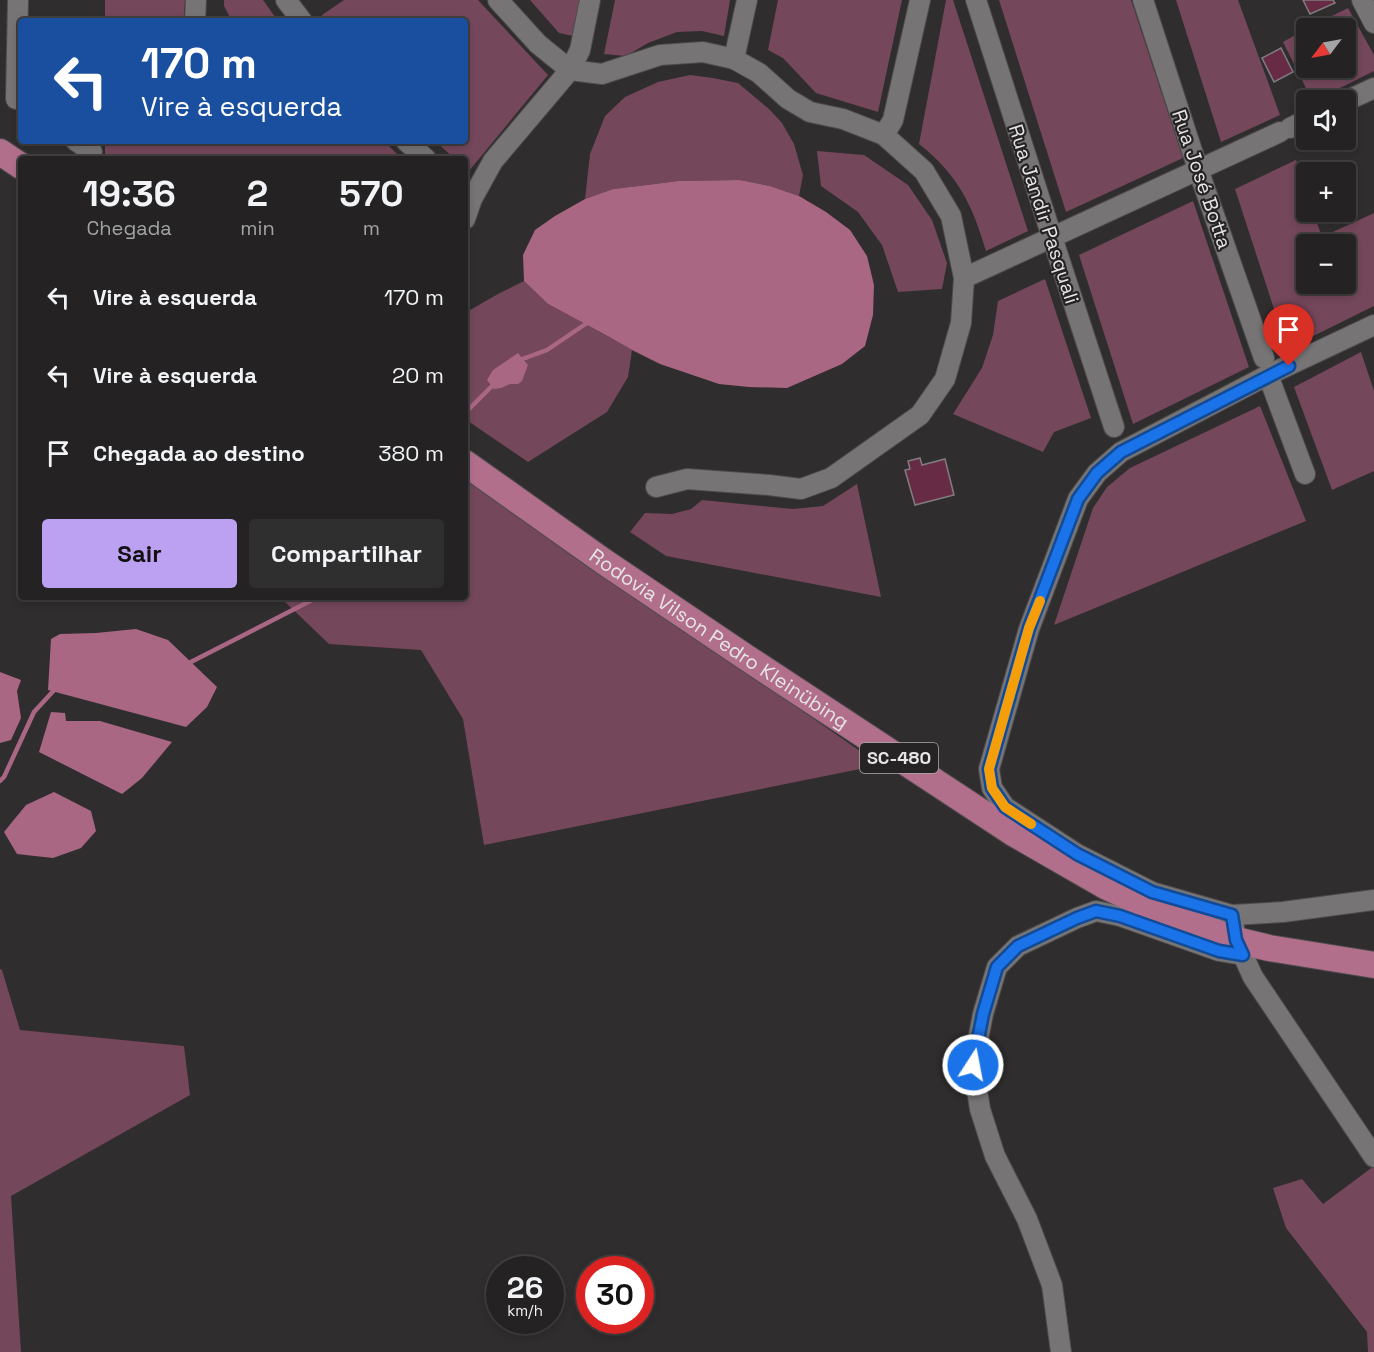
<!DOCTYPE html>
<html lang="pt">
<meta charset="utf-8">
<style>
body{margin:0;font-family:"Space Grotesk",sans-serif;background:#302f2f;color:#f1f3f6;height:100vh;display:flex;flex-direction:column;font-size:22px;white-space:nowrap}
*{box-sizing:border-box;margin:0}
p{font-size:20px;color:#a3a4a5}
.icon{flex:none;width:33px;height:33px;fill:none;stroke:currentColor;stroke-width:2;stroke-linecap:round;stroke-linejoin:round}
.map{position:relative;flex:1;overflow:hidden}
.drawer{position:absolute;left:18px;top:156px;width:450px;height:444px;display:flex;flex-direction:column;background:#242222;border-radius:6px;box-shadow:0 3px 9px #0003,0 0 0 2px #413f40}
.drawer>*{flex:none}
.banner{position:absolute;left:18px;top:18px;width:450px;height:126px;border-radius:6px;box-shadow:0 3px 9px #0003,0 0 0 2px #413f40;background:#1a4fa0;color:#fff;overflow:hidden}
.needle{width:39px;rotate:238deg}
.buttons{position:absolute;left:1296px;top:18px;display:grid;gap:12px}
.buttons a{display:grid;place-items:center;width:60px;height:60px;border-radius:6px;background:#242222;box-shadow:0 3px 9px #0003,0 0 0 2px #413f40;font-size:30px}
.speed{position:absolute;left:486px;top:1256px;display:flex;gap:12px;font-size:30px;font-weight:700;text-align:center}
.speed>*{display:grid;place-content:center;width:78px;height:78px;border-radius:50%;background:#242222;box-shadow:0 3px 9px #0003,0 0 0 2px #413f40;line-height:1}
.speed small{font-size:15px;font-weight:400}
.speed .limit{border:9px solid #d22;background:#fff;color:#111}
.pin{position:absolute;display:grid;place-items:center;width:51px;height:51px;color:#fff;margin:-62px -26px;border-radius:50% 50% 50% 0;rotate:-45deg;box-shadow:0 0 6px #0007}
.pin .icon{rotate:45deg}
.me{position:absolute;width:66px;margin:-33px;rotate:11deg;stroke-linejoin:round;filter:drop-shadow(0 0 4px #0008)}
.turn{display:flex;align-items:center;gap:21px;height:126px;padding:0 24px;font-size:27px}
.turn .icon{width:78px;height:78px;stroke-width:2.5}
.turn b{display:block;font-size:42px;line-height:51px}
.eta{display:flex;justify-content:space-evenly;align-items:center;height:102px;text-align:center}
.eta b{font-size:36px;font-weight:700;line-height:42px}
.action{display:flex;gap:12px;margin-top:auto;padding:12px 24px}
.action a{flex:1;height:69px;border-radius:6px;background:#bca0f2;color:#111;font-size:24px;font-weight:700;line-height:69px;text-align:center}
.action a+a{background:#302f2f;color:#f1f3f6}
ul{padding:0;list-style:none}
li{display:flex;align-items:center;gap:18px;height:78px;padding:0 24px}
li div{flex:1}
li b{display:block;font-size:22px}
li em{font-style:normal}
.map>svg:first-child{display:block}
</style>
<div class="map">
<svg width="1374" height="1352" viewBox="0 0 1374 1352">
<rect width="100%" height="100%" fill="#302d2e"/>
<!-- green -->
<g fill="#74475a" fill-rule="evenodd">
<path d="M105 0H185L184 14 183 21H105Z"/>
<path d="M224 0H263L278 21H232L224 6Z"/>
<path d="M344 0H478L548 75 469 171 465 168V159H455L435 141H465V21H326L322 15Z"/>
<path d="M530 0H580L573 36 559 33Z"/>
<path d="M615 0H730L724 36 702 31 677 32 648 43 626 56 604 54Z"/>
<path d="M778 0H902L878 112 816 93 800 76 783 58 768 50Z"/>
<path d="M946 0H953L1028 231 986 251C972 204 958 175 919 144Z"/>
<path d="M999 0H1131L1183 158 1066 212Z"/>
<path d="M1176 0H1238L1280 115 1221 142Z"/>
<path d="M1348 8 1374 55V71L1316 100H1312L1283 42 1306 29V68H1346V28H1308Z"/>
<path d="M690 75 713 78 738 83 769 109 782 123 794 144 803 175 799 196 770 186 740 180 678 181 647 185 613 189 585 199 590 154 605 116 625 97 658 82Z"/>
<path d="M105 141H384L402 159H105Z"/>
<path d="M817 151 864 155 908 185 932 220 947 263 942 289 898 292 882 245 858 212 821 186Z"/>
<path d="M1296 160 1306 191V212H1313L1322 237 1374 213V306L1287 349 1235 189ZM1306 244H1346V284H1306Z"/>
<path d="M1193 201 1249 367 1133 424 1079 255Z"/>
<path d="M1045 279 1091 418 1054 432 1043 452 953 414 982 368 993 335 998 301Z"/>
<path d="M524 281 548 304 604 334 632 350 628 377 607 412 528 462 465 419V313L498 294Z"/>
<path d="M1361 352 1374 391V471L1332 490 1294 387Z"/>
<path d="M1260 406 1306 521 1054 625 1093 508 1107 487 1130 468Z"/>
<path d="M465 476 880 765 484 845 463 719 421 650 329 644 282 599 286 597H465Z"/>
<path d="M857 484 881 597 666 556 630 532 645 513 672 514 691 509 702 500 793 509 823 506Z"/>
<path d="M0 969 2 970 20 1030 184 1046 190 1095 11 1196 21 1352H0Z"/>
<path d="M1374 1166V1352H1368L1367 1332 1286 1228 1273 1188 1302 1179 1323 1204Z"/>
</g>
<!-- water -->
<g fill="#aa6783">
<path d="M740 180 770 186 799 196 826 212 850 230 867 256 874 285 873 315 865 346 842 364 787 388 749 387 719 384 660 364 632 350 604 334 548 304 524 281 523 255 535 230 555 216 585 199 613 189 647 185 678 181Z"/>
<path d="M518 353 528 365 522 381 518 384H510L501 388 494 389 487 380 493 370Z"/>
<path d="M136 629 168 640 217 687 207 707 186 727 48 690 51 639 60 634 96 633Z"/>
<path d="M0 672 21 680 17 691 21 718 11 740 0 743Z"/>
<path d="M51 712 65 713 66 721H100L172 742 142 778 122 794 39 752Z"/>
<path d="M54 792 91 811 96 831 81 848 53 858 17 854 4 832 26 805Z"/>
</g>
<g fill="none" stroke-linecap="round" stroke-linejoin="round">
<!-- stream -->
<g stroke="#aa6783" stroke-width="4.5">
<path d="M517 361 547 350 590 321"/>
<path d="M465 413 496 382"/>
<path d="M187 664 318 597"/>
<path d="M0 781 4 777 34 712 57 687"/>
</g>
</g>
<!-- building -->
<g fill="#672b46" stroke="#817d7e" stroke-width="1.5">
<path d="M1303 0H1333L1335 3 1310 14Z"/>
<path d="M1281 48 1293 72 1274 82 1262 58Z"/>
<path d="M920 458 922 465 945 459 954 495 915 505 905 470 910 469 908 461Z"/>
</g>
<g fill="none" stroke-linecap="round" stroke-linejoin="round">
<!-- minor casing -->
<g stroke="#4e4b4c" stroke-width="22">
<g id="minor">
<path d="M286 0 302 21"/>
<path d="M498 0 538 44 570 70 602 74 660 55 703 52 734 59 759 73 788 99 810 112 843 119 884 135 924 171 951 216 964 278 961 323 945 379 920 415 831 478 801 489 769 485 687 479 656 487"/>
<path d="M976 0 1052 237 1114 427"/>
<path d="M1143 0 1198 169 1264 358"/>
<path d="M1362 0 1374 23"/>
<path d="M195 20 196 0"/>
<path d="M734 59 747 0"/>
<path d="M16 99 18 0"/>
<path d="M1346 101 1374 88"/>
<path d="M1290 128 1306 120"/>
<path d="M884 135 893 120 920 0"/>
<path d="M76 141 92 152"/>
<path d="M406 141 426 159"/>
<path d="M465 219 472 199 493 161 570 70 580 50 590 0"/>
<path d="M964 278 1280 132"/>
<path d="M1268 375 1305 474"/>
<path d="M1232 915 1283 912 1374 900"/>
<path d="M1243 955 1236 940 1232 915 1152 892 1077 854 1005 807 992 788 989 769 1029 629 1078 499 1097 473 1121 452 1268 375 1374 325"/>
<path d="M1061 1352 1052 1285 1027 1219 995 1156 980 1109 973 1065 983 1014 997 967 1018 946 1077 918 1096 911 1120 916 1219 951 1243 955 1253 977 1374 1157"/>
</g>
</g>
<!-- major casing -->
<g stroke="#4e4b4c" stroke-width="28">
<g id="major">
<path d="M0 152 21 166"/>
<path id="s1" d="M465 463 603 561 747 658 1013 833 1107 887 1168 915 1236 940 1269 948 1374 965"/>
</g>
</g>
<!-- minor -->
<use href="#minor" stroke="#777475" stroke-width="20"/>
<!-- major -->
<use href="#major" stroke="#b16f8c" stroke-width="26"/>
</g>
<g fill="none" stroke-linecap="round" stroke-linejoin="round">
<!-- route casing -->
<g stroke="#114b97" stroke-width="15">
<path id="route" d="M973 1065 983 1014 997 967 1018 946 1077 918 1096 911 1120 916 1219 951 1243 955 1236 940 1232 915 1152 892 1077 854 1005 807 992 788 989 769 1029 628 1078 499 1097 473 1121 452 1289 366"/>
</g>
<!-- route -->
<use href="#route" stroke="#1a73e8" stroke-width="10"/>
<!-- slow -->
<path stroke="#f59e0b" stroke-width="10" d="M1031 824 1005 807 992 788 989 769 1029 628 1040 601"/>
</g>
<g text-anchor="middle" stroke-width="4.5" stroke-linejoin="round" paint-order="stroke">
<!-- shield labels -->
<rect fill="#262324" stroke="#acaaab" stroke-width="1.5" x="860" y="743" width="78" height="30" rx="4.5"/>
<g font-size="18" font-weight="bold" fill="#e6e4e5">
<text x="899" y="764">SC-480</text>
</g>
<!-- street labels -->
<g font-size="20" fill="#e6e4e5" stroke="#262324">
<text transform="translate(1202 179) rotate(71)" y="7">Rua José Botta</text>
<text transform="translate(1044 214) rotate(72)" y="7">Rua Jandir Pasquali</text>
<text dy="7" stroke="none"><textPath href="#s1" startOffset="309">Rodovia Vilson Pedro Kleinübing</textPath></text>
</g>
</g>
</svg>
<div class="buttons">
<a><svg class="needle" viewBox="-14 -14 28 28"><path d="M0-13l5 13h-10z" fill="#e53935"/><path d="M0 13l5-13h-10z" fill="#a3a4a5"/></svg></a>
<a><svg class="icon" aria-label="sound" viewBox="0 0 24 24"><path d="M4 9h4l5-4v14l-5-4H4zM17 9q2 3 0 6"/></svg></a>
<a>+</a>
<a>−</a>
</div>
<div class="speed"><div>26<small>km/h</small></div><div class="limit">30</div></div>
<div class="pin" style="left:1289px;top:366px;background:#d93025"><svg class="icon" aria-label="arrive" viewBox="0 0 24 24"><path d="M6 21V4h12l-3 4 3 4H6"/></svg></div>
<svg class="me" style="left:973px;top:1065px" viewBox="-20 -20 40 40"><circle r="17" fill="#1a73e8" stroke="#fff" stroke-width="3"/><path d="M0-11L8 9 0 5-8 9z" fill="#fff"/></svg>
<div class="banner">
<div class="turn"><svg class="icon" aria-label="left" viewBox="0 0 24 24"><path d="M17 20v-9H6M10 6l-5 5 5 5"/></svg><div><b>170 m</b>Vire à esquerda</div></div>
</div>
<section class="drawer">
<div class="eta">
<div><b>19:36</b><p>Chegada</p></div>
<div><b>2</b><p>min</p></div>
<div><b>570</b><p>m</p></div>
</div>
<ul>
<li><svg class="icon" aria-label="left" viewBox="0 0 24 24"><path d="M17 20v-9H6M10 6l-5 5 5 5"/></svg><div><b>Vire à esquerda</b></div><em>170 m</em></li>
<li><svg class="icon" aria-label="left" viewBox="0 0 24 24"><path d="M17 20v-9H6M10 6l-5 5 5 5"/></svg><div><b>Vire à esquerda</b></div><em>20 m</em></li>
<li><svg class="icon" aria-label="arrive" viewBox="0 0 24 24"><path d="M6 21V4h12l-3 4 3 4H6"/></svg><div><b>Chegada ao destino</b></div><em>380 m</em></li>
</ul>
<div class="action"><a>Sair</a><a>Compartilhar</a></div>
</section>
</div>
